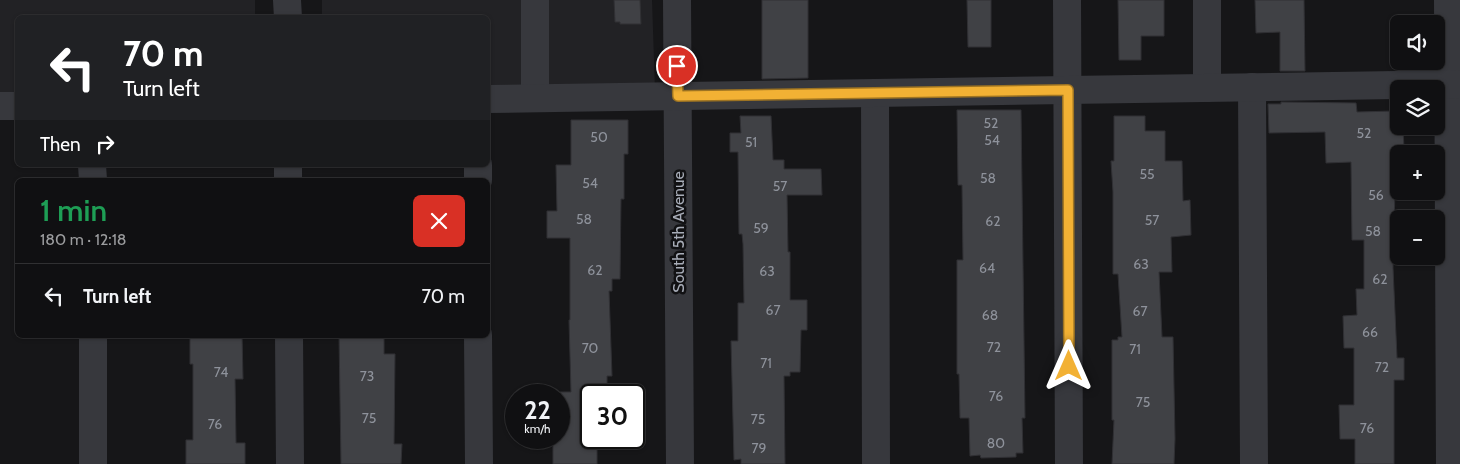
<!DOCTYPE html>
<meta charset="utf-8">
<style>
body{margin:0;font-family:Cabin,sans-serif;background:#1e1e20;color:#f1f3f6;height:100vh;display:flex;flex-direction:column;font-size:19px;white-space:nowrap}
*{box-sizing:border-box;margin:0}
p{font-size:16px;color:#9c9d9f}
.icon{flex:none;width:28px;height:28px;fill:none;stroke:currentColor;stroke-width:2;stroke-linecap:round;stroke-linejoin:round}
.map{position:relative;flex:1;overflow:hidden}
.panel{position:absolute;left:15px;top:178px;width:475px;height:160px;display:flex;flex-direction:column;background:#101012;border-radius:8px;box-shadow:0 1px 4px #0004,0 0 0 1px #303032}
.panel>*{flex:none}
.hud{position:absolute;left:15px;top:15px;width:475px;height:152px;border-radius:8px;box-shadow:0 1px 4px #0004,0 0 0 1px #303032;background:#202124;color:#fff;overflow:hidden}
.controls{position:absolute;left:1390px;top:15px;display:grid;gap:10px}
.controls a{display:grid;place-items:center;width:55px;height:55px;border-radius:8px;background:#101012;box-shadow:0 1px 4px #0004,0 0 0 1px #303032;font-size:25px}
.speed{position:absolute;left:505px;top:384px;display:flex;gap:10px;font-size:25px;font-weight:700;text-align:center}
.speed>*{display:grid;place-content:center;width:65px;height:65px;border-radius:50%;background:#101012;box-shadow:0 1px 4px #0004,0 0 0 1px #303032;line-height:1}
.speed small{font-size:12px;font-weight:400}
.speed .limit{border:2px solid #111;border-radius:8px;background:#fff;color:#111}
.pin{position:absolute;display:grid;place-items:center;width:42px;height:42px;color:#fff;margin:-21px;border:2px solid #fff;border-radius:50%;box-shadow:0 1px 5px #0007}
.me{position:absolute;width:55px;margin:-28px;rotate:0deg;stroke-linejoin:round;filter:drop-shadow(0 0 4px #0008)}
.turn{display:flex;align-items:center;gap:18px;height:105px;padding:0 25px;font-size:22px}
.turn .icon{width:65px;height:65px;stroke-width:2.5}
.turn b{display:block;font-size:35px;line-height:42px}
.then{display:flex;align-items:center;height:48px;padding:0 25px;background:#0003;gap:10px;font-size:19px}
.round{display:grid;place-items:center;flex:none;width:52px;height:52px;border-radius:8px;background:#1e1e20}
.head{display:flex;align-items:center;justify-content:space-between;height:85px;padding:0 25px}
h1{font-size:30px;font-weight:600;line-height:38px;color:#1e9e55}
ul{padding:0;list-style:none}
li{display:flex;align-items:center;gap:15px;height:65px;padding:0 25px;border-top:1px solid #303032}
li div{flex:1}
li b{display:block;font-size:19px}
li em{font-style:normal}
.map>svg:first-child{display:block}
</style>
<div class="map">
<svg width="1460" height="464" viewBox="0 0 1460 464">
<rect width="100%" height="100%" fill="#161618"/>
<!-- built -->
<g fill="#222225">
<path d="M0 0H255V17L18 18 17 103 0 104Z"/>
<path d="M322 0H652L655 90 488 92V18L322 17Z"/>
</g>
<!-- building -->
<g fill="#404145" stroke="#303034">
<path d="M614 0H640L641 24H620V22H615Z"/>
<path d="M762 0H808V78L762 79Z"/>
<path d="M967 0H991V47H968Z"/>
<path d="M1118 0H1164V36H1141V60H1119Z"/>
<path d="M1255 0H1304L1305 71H1280V32L1256 33Z"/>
<path d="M1281 102 1356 103 1357 112 1394 111V123H1399V126H1403L1404 150H1393V188H1395L1393 268 1397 358H1404V380H1394V464H1355V439H1340L1339 405H1354V348H1344L1343 316 1357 315 1356 289H1364V240H1352L1351 162 1326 163 1325 132 1269 133 1268 104H1281Z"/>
<path d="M957 110H1021L1025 418H1022L1023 453H1016V457L981 458 980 455 970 456 969 418H960L959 374H957V260H963L962 185H958Z"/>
<path d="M740 116H771L773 160H784V169H821L822 195H787L788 252H790V300H807V330H801L800 372H790V376H784L785 464H741V459L734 460 731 341H738V303H744L743 244 742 234H739L738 152H730V133H741Z"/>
<path d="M1114 116H1145V131H1165V161H1182L1183 201 1190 200 1191 235 1171 237 1172 272H1159L1162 337H1173L1175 439 1174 464H1112L1114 420H1112V340H1118V337H1122L1118 274H1113V192L1111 161H1114Z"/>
<path d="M571 120H628V154H624V199H621L620 279H612V291H609L612 376H607V395H591V438H597V464H553V438L560 437V392H571L569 320H570V238H547V211H557L556 165H571Z"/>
<path d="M190 335H242L243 379H235L236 443H245V464H186V440H193V364H190Z"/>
<path d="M339 335H384V354H395L394 444H402L401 464H341Z"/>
</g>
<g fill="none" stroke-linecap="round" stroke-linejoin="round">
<!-- minor -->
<g stroke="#37383d" stroke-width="28">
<path d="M287 0 288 18"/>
<path d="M677 0 680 464"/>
<path d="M1067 0 1069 464"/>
<path d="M1207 0V88"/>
<path d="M1448 0 1450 464"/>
<path d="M1252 87 1254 464"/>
<path d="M875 93 876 464"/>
<path d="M535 98V0"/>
<path d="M488 99 1460 84"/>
<path d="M0 106H18"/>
<path d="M92 165 93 180"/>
<path d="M288 165V180"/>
<path d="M478 165V180"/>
<path d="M93 335V464"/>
<path d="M289 335 290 464"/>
<path d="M478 335 479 464"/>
</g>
</g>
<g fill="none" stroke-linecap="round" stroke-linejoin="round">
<!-- route casing -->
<g stroke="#9d7322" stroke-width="12">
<path id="route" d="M677 66 678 96 1068 90 1069 366"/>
</g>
<!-- route -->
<use href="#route" stroke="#f2b134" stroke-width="9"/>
</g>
<g text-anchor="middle" stroke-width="5" stroke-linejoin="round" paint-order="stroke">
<!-- number labels -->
<g font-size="14" fill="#8e929b">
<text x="991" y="128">52</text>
<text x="1364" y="138">52</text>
<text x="599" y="142">50</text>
<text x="992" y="145">54</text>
<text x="751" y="147">51</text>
<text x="1147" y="179">55</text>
<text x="988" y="183">58</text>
<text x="590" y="188">54</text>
<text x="780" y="191">57</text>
<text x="1376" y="200">56</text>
<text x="584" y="224">58</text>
<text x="1152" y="225">57</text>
<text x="993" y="226">62</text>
<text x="761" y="233">59</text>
<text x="1373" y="236">58</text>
<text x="1141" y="269">63</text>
<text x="987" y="273">64</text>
<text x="595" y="275">62</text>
<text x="767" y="276">63</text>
<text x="1380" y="284">62</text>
<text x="773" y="315">67</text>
<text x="1140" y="316">67</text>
<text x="990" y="320">68</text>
<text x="1370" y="337">66</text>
<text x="994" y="352">72</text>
<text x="590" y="353">70</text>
<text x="1135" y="354">71</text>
<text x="766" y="368">71</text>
<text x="1382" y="372">72</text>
<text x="221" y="377">74</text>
<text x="367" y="381">73</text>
<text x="996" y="401">76</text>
<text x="1143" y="407">75</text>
<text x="369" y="423">75</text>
<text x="758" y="424">75</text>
<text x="215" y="429">76</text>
<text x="1367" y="433">76</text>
<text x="996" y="448">80</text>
<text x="759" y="453">79</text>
</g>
<!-- street labels -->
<g font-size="16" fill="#a8adb8" stroke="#111113">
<text transform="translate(678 232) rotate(-90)" y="6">South 5th Avenue</text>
</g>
</g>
</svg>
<div class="controls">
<a><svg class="icon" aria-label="sound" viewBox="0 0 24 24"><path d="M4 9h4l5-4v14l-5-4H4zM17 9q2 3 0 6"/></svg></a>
<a><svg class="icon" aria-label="layers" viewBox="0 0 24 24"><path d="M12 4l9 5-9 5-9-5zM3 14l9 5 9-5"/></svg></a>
<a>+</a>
<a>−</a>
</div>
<div class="speed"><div>22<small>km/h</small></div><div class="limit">30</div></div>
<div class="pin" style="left:677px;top:66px;background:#d93025"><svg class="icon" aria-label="arrive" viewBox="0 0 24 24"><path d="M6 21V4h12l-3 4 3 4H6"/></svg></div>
<svg class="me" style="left:1069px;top:366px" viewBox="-20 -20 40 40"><path d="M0-17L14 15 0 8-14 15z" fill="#f2b134" stroke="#fff" stroke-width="4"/></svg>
<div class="hud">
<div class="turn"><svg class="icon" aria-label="left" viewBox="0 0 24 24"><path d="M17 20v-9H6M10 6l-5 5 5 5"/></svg><div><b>70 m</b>Turn left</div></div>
<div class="then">Then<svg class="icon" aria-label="right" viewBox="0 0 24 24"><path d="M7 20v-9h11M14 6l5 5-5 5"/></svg></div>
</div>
<section class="panel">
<div class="head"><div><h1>1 min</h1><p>180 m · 12:18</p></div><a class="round" style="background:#d93025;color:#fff"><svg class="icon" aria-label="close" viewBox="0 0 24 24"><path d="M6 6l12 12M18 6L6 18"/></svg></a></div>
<ul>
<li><svg class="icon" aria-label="left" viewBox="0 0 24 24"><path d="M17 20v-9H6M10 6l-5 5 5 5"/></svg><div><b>Turn left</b></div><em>70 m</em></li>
</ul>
</section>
</div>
